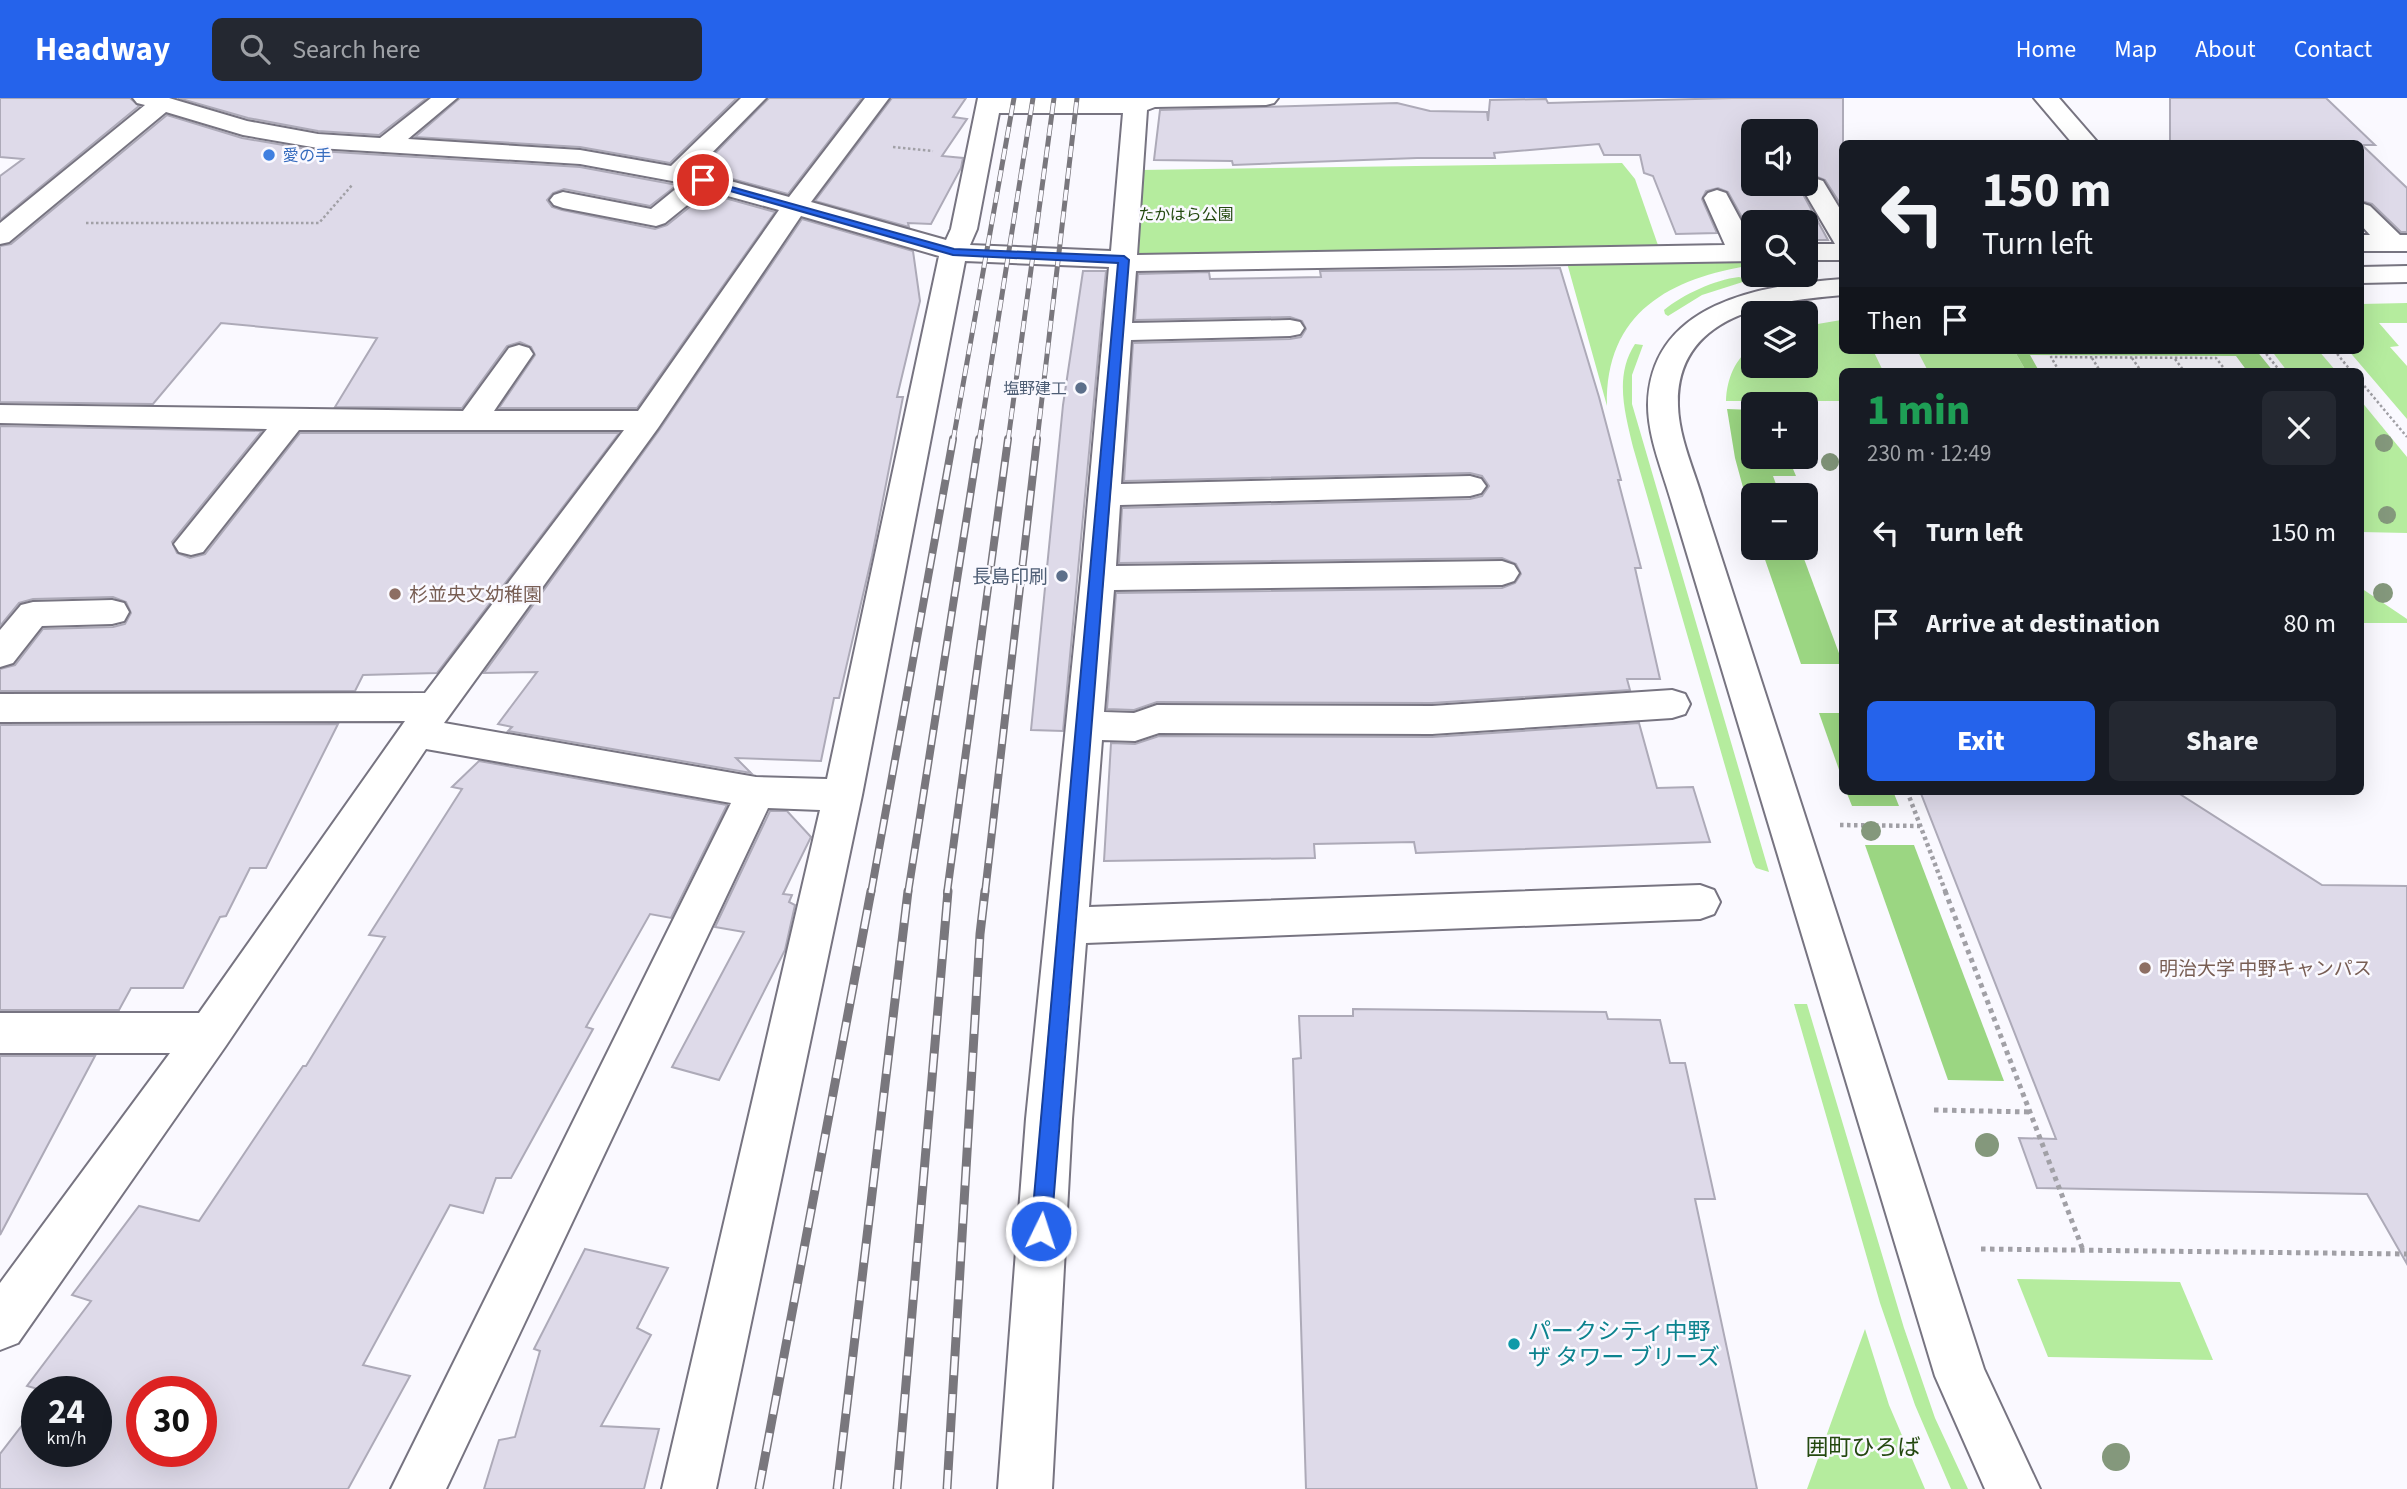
<!DOCTYPE html>
<meta charset="utf-8">
<style>
body{margin:0;font-family:"Source Sans 3","Noto Sans JP",sans-serif;background:#242831;color:#f1f3f6;height:100vh;display:flex;flex-direction:column;font-size:26px;white-space:nowrap}
*{box-sizing:border-box;margin:0}
p{font-size:23px;color:#9ea1a6}
.icon{flex:none;width:38px;height:38px;fill:none;stroke:currentColor;stroke-width:2;stroke-linecap:round;stroke-linejoin:round}
.map{position:relative;flex:1;overflow:hidden}
.drawer{position:absolute;left:1839px;top:270px;width:525px;height:427px;display:flex;flex-direction:column;background:#171b24;border-radius:10px;box-shadow:0 7px 28px #0002}
.drawer>*{flex:none}
.top-card{position:absolute;left:1839px;top:42px;width:525px;height:214px;border-radius:10px;box-shadow:0 7px 28px #0002;background:#171b24;color:#f1f3f6;overflow:hidden}
.buttons{position:absolute;left:1741px;top:21px;display:grid;gap:14px}
.buttons a{display:grid;place-items:center;width:77px;height:77px;border-radius:10px;background:#171b24;box-shadow:0 7px 28px #0002;font-size:35px}
.speed{position:absolute;left:21px;top:1278px;display:flex;gap:14px;font-size:35px;font-weight:700;text-align:center}
.speed>*{display:grid;place-content:center;width:91px;height:91px;border-radius:50%;background:#171b24;box-shadow:0 7px 28px #0002;line-height:1}
.speed small{font-size:18px;font-weight:400}
.speed .limit{border:10px solid #d22;background:#fff;color:#111}
.pin{position:absolute;display:grid;place-items:center;width:60px;height:60px;color:#fff;margin:-30px;border:4px solid #fff;border-radius:50%;box-shadow:0 2px 7px #0007}
.me{position:absolute;width:77px;margin:-38px;rotate:4deg;stroke-linejoin:round;filter:drop-shadow(0 0 5px #0008)}
.turn{display:flex;align-items:center;gap:24px;height:147px;padding:0 28px;font-size:32px}
.turn .icon{width:91px;height:91px;stroke-width:2.5}
.turn b{display:block;font-size:49px;line-height:60px}
.then{display:flex;align-items:center;height:66px;padding:0 28px;background:#0003;gap:14px;font-size:26px}
.round{display:grid;place-items:center;flex:none;width:74px;height:74px;border-radius:10px;background:#242831}
.head{display:flex;align-items:center;justify-content:space-between;height:119px;padding:0 28px}
h1{font-size:42px;font-weight:800;line-height:52px;color:#1e9e55}
.action{display:flex;gap:14px;margin-top:auto;padding:14px 28px}
.action a{flex:1;height:80px;border-radius:10px;background:#2563eb;color:#fff;font-size:28px;font-weight:800;line-height:80px;text-align:center}
.action a+a{background:#242831;color:#f1f3f6}
ul{padding:0;list-style:none}
li{display:flex;align-items:center;gap:21px;height:91px;padding:0 28px}
li div{flex:1}
li b{display:block;font-size:26px}
li em{font-style:normal}
header{display:flex;align-items:center;gap:42px;box-sizing:border-box;height:98px;padding:0 35px;background:#2563eb;color:#fff}
header strong{font-size:33px}
nav{display:flex;gap:38px;margin-inline-start:auto;font-size:24px}
.search{width:490px;height:63px;background:#242831;display:flex;align-items:center;gap:18px;box-sizing:border-box;padding:0 24px;border-radius:10px;color:#9ea1a6;font-size:26px}
.map>svg:first-child{display:block}
</style>
<header>
<strong>Headway</strong>
<div class="search"><svg class="icon" aria-label="search" viewBox="0 0 24 24"><circle cx="10" cy="10" r="6"/><path d="M15 15l6 6"/></svg>Search here</div>
<nav><a>Home</a><a>Map</a><a>About</a><a>Contact</a></nav>
</header>
<div class="map">
<svg width="2407" height="1391" viewBox="0 0 2407 1391">
<rect width="100%" height="100%" fill="#faf9ff"/>
<!-- green -->
<g fill="#b5ec9e">
<path d="M1622 65 1635 81 1660 153 1135 159 1140 72Z"/>
<path d="M1754 163 1753 167C1670 180 1605 214 1607 308L1567 165Z"/>
<path d="M1739 179 1749 182 1702 197 1668 218 1665 216 1664 212C1684 196 1714 182 1739 179Z"/>
<path d="M2407 205V225H2379L2399 248 2390 249 2407 268V321L2348 252H2361V206Z"/>
<path d="M1841 222 1843 252H1873L1883 273H1843V303H1726C1727 280 1735 261 1753 248L1754 268H1806V228Z"/>
<path d="M1635 246 1643 247 1632 277V306L1769 774 1756 770 1753 765 1633 349C1625 315 1614 278 1635 246Z"/>
<path d="M1917 252H2014L2026 273H1928Z"/>
<path d="M2271 252H2318L2336 273H2287Z"/>
<path d="M2361 303 2407 359V435L2361 434Z"/>
<path d="M2361 490 2407 521V525H2361Z"/>
<path d="M1794 906H1807L1904 1230 1935 1320 1968 1391H1951L1915 1307 1880 1205Z"/>
<path d="M2017 1181 2180 1184 2213 1262 2048 1259Z"/>
<path d="M1865 1231 1889 1307 1925 1391H1807Z"/>
</g>
<!-- forest -->
<g fill="#9bd682">
<path d="M2014 252H2256L2273 273H2247L2236 258 2030 257 2039 273H2026Z"/>
<path d="M1727 311 1753 312 1754 359H1788L1796 378H1773L1780 397H1754L1753 426 1735 360Z"/>
<path d="M1761 450H1800L1843 566H1801Z"/>
<path d="M1819 615H1843V683Z"/>
<path d="M1846 693H1893L1899 708H1852Z"/>
<path d="M1865 747H1914L2004 983 1948 982Z"/>
</g>
<!-- building -->
<g fill="#dedae9" stroke="#adaab8" stroke-width="2" fill-rule="evenodd">
<path d="M0 0H130L139 8 0 122V78L23 61 0 59Z"/>
<path d="M178 0H427L379 37 318 33 248 20Z"/>
<path d="M460 0H737L670 65 580 49 415 39Z"/>
<path d="M769 0H862L788 96 699 72Z"/>
<path d="M892 0H966L953 19 967 21 942 58 963 60 961 70 931 126 908 125 909 129 815 103Z"/>
<path d="M1732 0H1843V110L1825 82 1815 78 1806 79V33H1754V86H1800L1799 89 1828 142H1806V124H1754V141L1728 94 1718 90 1706 93 1702 101 1717 135 1676 136 1653 78 1644 75 1640 57H1604L1599 46 1494 55 1495 60H1417L1233 67 1232 63 1154 62 1160 12 1397 5 1430 13 1487 14 1488 23 1490 2 1546 1 1548 5Z"/>
<path d="M2170 0H2326L2375 47H2362L2407 90V134H2401L2372 106 2361 103V46L2170 44Z"/>
<path d="M167 17 242 40 318 53 580 69 677 87 650 108 564 91 553 95 547 102 552 109 562 112 655 131 667 127 707 95 775 114 637 310H499L535 257 531 249 520 244 507 248 462 310 335 309 377 240 221 225 153 306 0 304V148L11 146Z"/>
<path d="M802 121 913 153 920 203 897 299H903L872 458 839 600H834L821 663 736 660 751 675 508 633 512 629 498 626 537 574 484 575 660 331Z"/>
<path d="M1560 170 1599 299 1621 382H1618L1641 470H1635L1660 581H1627L1630 592 1432 605 1157 604 1134 612 1107 611 1116 495 1502 490 1515 485 1521 476 1516 466 1502 460 1119 465 1122 410 1470 401 1482 398 1489 388 1482 378 1470 375 1124 383 1133 245 1290 241 1301 239 1306 231 1302 223 1290 219 1135 222 1138 176 1209 174 1210 181 1321 179 1320 173Z"/>
<path d="M1083 173H1106L1063 633 1031 632 1063 307Z"/>
<path d="M0 328 262 333 172 444 177 455 190 460 205 456 300 335H619L437 575 363 577 355 593H0V571L15 567 43 531 113 529 125 526 131 515 126 504 113 499 33 501 19 505 0 528Z"/>
<path d="M1639 625 1657 690 1693 689 1710 744 1416 755 1414 744 1314 746 1315 760 1104 763 1111 645 1135 646 1159 638 1432 639Z"/>
<path d="M338 626 266 770H250L226 818 220 819 183 890H131L119 912H0V627Z"/>
<path d="M479 663 727 707 671 820 650 816 586 929 593 931 511 1080H496L483 1115 450 1107 363 1267 410 1278 348 1391H0V1356L37 1308V1353H96V1293H45L27 1288 91 1203 72 1197 139 1108 199 1123 303 968H306L385 839 369 837 462 691 452 689ZM142 1293H201V1353H142Z"/>
<path d="M1920 693H2175L2322 787 2407 788V1166L2367 1096 2037 1090 2019 1040 2056 1041Z"/>
<path d="M770 713H787L811 739 783 796 792 797 789 804 795 807 785 852 719 982 672 969 744 834 715 829Z"/>
<path d="M1353 911 1606 914 1608 921 1660 922 1670 965H1685L1715 1101H1695L1757 1391H1306L1293 961 1301 960 1299 918H1353Z"/>
<path d="M0 958H95L0 1137Z"/>
<path d="M585 1151 668 1170 637 1230 651 1237 601 1328 659 1331 644 1391H484L499 1342 515 1339 540 1253 534 1251Z"/>
</g>
<g fill="none" stroke-linecap="round" stroke-linejoin="round">
<!-- minor casing -->
<g stroke="#777481" stroke-width="4">
<g id="minor">
<path d="M133 0H169L247 23 318 36 380 40 431 0H457L408 41 580 52 671 68 741 0H766L694 73 789 99 865 0H889L811 104 946 142 951 131 978 0H1278L1274 5 1266 7 1155 9 1147 12 1137 157 1725 147 1704 100 1708 95 1717 92 1726 95 1754 147V163L1136 173 1132 225 1290 222 1300 224 1304 230 1300 236 1290 238 1131 242 1121 386 1470 378 1481 381 1486 388 1481 395 1470 398 1120 407 1116 468 1502 463 1514 467 1519 475 1514 483 1502 487 1114 492 1104 614 1134 615 1157 607 1432 608 1672 592 1685 596 1690 606 1685 616 1672 620 1432 636 1159 635 1135 643 1102 642 1089 809 1700 787 1714 792 1720 804 1714 816 1700 821 1086 845 1072 1021 1052 1391H998L1026 1021 1081 480 1109 169 965 163 862 697 716 1391H662L820 712 768 710 446 1391H391L731 705 426 651 225 949 18 1245 0 1252V1185L170 955H0V915H199L405 623 0 624V596L425 595 624 332H299L203 454 191 457 179 454 174 446 267 331 0 325V307L463 313 509 250 519 247 529 250 533 256 494 313H638L779 112 706 92 665 125 656 128 563 110 554 107 550 102 554 97 563 94 651 111 683 85 580 66 318 50 243 37 166 14 9 144 0 146V125L145 7 137 5ZM999 15H1123L1111 153 970 147 977 131ZM801 118 939 158 827 681 756 679 444 625 658 330Z"/>
<path d="M2034 0H2059L2099 46H2073Z"/>
<path d="M1814 80 1823 83 1843 116V162H1806V146H1835L1801 88 1806 86V82Z"/>
<path d="M2361 105 2370 108 2400 137H2407V153H2361V137H2370L2361 127Z"/>
<path d="M2407 168V184L2361 185V169Z"/>
<path d="M1843 181V197C1772 203 1675 216 1678 308 1679 341 1695 374 1704 406L1984 1271 2040 1391H1985L1935 1278 1672 406C1663 374 1648 340 1648 307 1650 204 1762 187 1843 181Z"/>
<path d="M112 502 124 505 129 514 124 523 112 526 42 528 13 565 0 569V532L21 507 33 504Z"/>
</g>
</g>
<!-- path-far2 -->
<g stroke="#a1a0a6" stroke-width="2.5" stroke-dasharray="2.5 2.5" stroke-linecap="butt">
<path d="M893 49 933 53"/>
<path d="M86 125H319L353 86"/>
<path d="M2263 252 2280 273"/>
<path d="M2334 252 2351 273"/>
<path d="M2092 260 2100 273"/>
<path d="M2132 260 2141 273"/>
<path d="M2175 261 2184 273"/>
<path d="M2059 273 2051 259 2216 260 2226 273"/>
<path d="M2361 284 2407 339"/>
</g>
<!-- path-far1 -->
<g stroke="#a1a0a6" stroke-width="4.5" stroke-dasharray="3.5 3.5" stroke-linecap="butt">
<path d="M1907 693 1946 795"/>
<path d="M1840 727 1920 728"/>
</g>
<!-- path -->
<g stroke="#a1a0a6" stroke-width="5" stroke-dasharray="4.5 4.5" stroke-linecap="butt">
<path d="M1945 793 2083 1152"/>
<path d="M1934 1012 2031 1014"/>
<path d="M1981 1151 2407 1156"/>
</g>
<!-- minor -->
<use href="#minor" fill="#fff" fill-rule="evenodd"/>
<!-- rail-far2 casing -->
<g stroke="#79777d" stroke-width="5">
<g id="rail-far2">
<path d="M953 343 1014 0"/>
<path d="M979 343 1033 0"/>
<path d="M1008 343 1054 0"/>
<path d="M1037 343 1077 0"/>
</g>
</g>
<!-- rail-far1 casing -->
<g stroke="#79777d" stroke-width="8">
<g id="rail-far1">
<path d="M871 795 953 341"/>
<path d="M908 795 979 341"/>
<path d="M947 795 1008 341"/>
<path d="M985 795 1037 341"/>
</g>
</g>
<!-- rail casing -->
<g stroke="#79777d" stroke-width="9">
<g id="rail">
<path d="M759 1391 871 793"/>
<path d="M837 1391 908 793"/>
<path d="M897 1391 948 793"/>
<path d="M947 1391 980 836 985 793"/>
</g>
</g>
<!-- rail-far2 -->
<use href="#rail-far2" stroke="#faf9ff" stroke-width="3.5" stroke-dasharray="11" stroke-linecap="butt"/>
<!-- rail-far1 -->
<use href="#rail-far1" stroke="#faf9ff" stroke-width="5" stroke-dasharray="15" stroke-linecap="butt"/>
<!-- rail -->
<use href="#rail" stroke="#faf9ff" stroke-width="6" stroke-dasharray="19" stroke-linecap="butt"/>
</g>
<!-- trees -->
<g fill="#84987c">
<circle cx="2384" cy="345" r="9"/>
<circle cx="1830" cy="364" r="9"/>
<circle cx="2387" cy="417" r="9"/>
<circle cx="2383" cy="495" r="10"/>
<circle cx="1871" cy="733" r="10"/>
<circle cx="1987" cy="1047" r="12"/>
<circle cx="2116" cy="1359" r="14"/>
</g>
<!-- route -->
<path fill="#2563eb" stroke="#184099" stroke-width="2" d="M699 80 954 151 1124 158 1129 162C1105 486 1075 809 1051 1133L1048 1140 1041 1143 1034 1140 1031 1133C1058 810 1090 488 1118 165L953 157 699 84Z"/>
<!-- markers -->
<circle fill="#3f7fe0" stroke="#faf9ff" stroke-width="2.5" cx="269" cy="57" r="7"/>
<g fill="#5c6f8a" stroke="#faf9ff" stroke-width="2.5">
<circle cx="1081" cy="290" r="7"/>
<circle cx="1062" cy="478" r="7"/>
</g>
<g fill="#8d6e63" stroke="#faf9ff" stroke-width="2.5">
<circle cx="395" cy="496" r="7"/>
<circle cx="2145" cy="870" r="7"/>
</g>
<circle fill="#0f9aa8" stroke="#faf9ff" stroke-width="2.5" cx="1514" cy="1246" r="7"/>
<g text-anchor="middle" stroke-width="5" stroke-linejoin="round" paint-order="stroke">
<!-- far-shop labels -->
<g font-size="16" fill="#366cbe" stroke="#faf9ff" text-anchor="start">
<text x="283" y="63">愛の手</text>
</g>
<!-- far-park labels -->
<g font-size="16" fill="#244910" stroke="#faf9ff">
<text x="1186" y="122">たかはら公園</text>
</g>
<!-- far-service labels -->
<g font-size="16" fill="#4e5e75" stroke="#faf9ff" text-anchor="end">
<text x="1067" y="296">塩野建工</text>
</g>
<!-- service labels -->
<g font-size="19" fill="#4e5e75" stroke="#faf9ff" text-anchor="end">
<text x="1048" y="485">長島印刷</text>
</g>
<!-- education labels -->
<g font-size="19" fill="#785e54" stroke="#faf9ff" text-anchor="start">
<text x="409" y="503">杉並央文幼稚園</text>
<text x="2159" y="877">明治大学 中野キャンパス</text>
</g>
<!-- near-culture labels -->
<g font-size="23" fill="#0d838f" stroke="#faf9ff" text-anchor="start">
<text x="1528" y="1241">パークシティ中野<tspan x="1528" dy="26">ザ タワー ブリーズ</tspan></text>
</g>
<!-- near-park labels -->
<g font-size="23" fill="#244910" stroke="#faf9ff">
<text x="1863" y="1357">囲町ひろば</text>
</g>
</g>
</svg>
<div class="buttons">
<a><svg class="icon" aria-label="sound" viewBox="0 0 24 24"><path d="M4 9h4l5-4v14l-5-4H4zM17 9q2 3 0 6"/></svg></a>
<a><svg class="icon" aria-label="search" viewBox="0 0 24 24"><circle cx="10" cy="10" r="6"/><path d="M15 15l6 6"/></svg></a>
<a><svg class="icon" aria-label="layers" viewBox="0 0 24 24"><path d="M12 4l9 5-9 5-9-5zM3 14l9 5 9-5"/></svg></a>
<a>+</a>
<a>−</a>
</div>
<div class="speed"><div>24<small>km/h</small></div><div class="limit">30</div></div>
<div class="pin" style="left:703px;top:82px;background:#d93025"><svg class="icon" aria-label="arrive" viewBox="0 0 24 24"><path d="M6 21V4h12l-3 4 3 4H6"/></svg></div>
<svg class="me" style="left:1041px;top:1133px" viewBox="-20 -20 40 40"><circle r="17" fill="#2563eb" stroke="#fff" stroke-width="3"/><path d="M0-11L8 9 0 5-8 9z" fill="#fff"/></svg>
<div class="top-card">
<div class="turn"><svg class="icon" aria-label="left" viewBox="0 0 24 24"><path d="M17 20v-9H6M10 6l-5 5 5 5"/></svg><div><b>150 m</b>Turn left</div></div>
<div class="then">Then<svg class="icon" aria-label="arrive" viewBox="0 0 24 24"><path d="M6 21V4h12l-3 4 3 4H6"/></svg></div>
</div>
<section class="drawer">
<div class="head"><div><h1>1 min</h1><p>230 m · 12:49</p></div><a class="round"><svg class="icon" aria-label="close" viewBox="0 0 24 24"><path d="M6 6l12 12M18 6L6 18"/></svg></a></div>
<ul>
<li><svg class="icon" aria-label="left" viewBox="0 0 24 24"><path d="M17 20v-9H6M10 6l-5 5 5 5"/></svg><div><b>Turn left</b></div><em>150 m</em></li>
<li><svg class="icon" aria-label="arrive" viewBox="0 0 24 24"><path d="M6 21V4h12l-3 4 3 4H6"/></svg><div><b>Arrive at destination</b></div><em>80 m</em></li>
</ul>
<div class="action"><a>Exit</a><a>Share</a></div>
</section>
</div>
